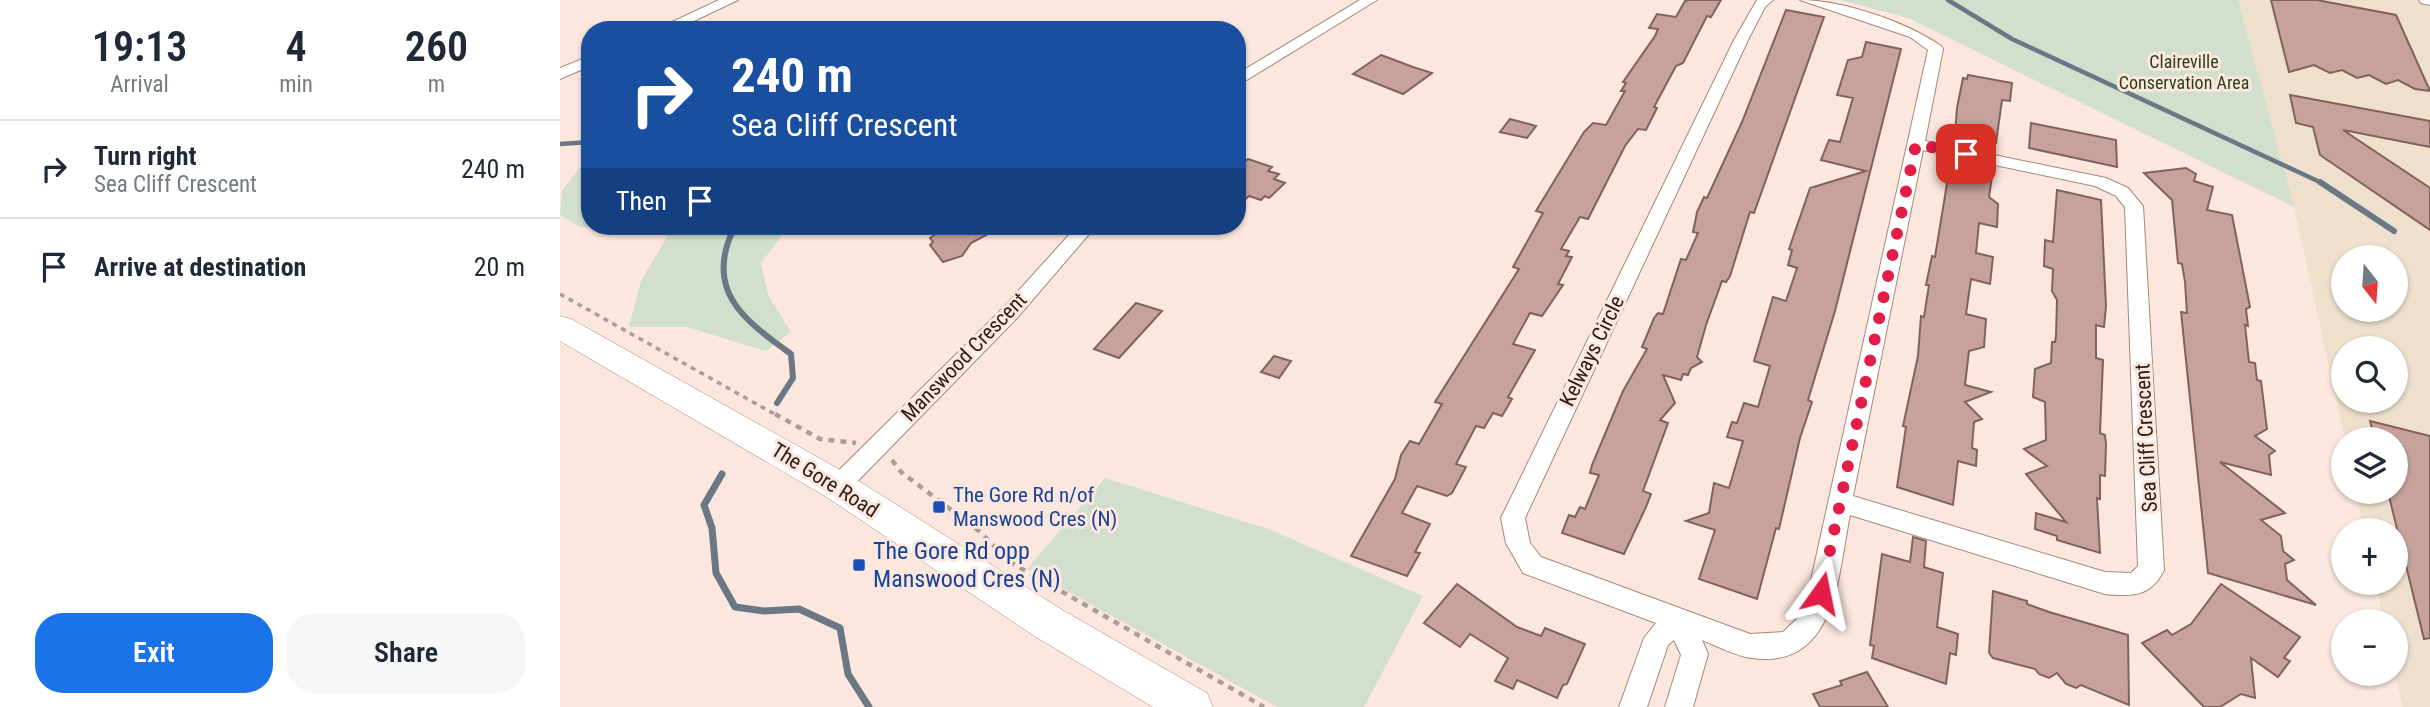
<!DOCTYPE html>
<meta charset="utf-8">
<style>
body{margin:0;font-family:"Roboto Condensed",sans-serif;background:#f6f6f7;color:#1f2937;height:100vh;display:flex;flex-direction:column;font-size:26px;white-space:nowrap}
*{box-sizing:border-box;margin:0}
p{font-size:23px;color:#747a83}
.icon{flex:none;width:38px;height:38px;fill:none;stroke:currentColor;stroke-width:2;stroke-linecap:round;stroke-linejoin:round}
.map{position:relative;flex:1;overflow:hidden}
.sheet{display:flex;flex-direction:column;background:#fff;width:560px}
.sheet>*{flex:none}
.top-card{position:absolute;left:21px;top:21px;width:665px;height:214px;border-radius:28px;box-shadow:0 2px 5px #0004;background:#1a4fa0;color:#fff;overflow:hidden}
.needle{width:46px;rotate:163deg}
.controls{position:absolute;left:1771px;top:245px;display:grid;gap:14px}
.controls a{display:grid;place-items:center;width:77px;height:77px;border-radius:50%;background:#fff;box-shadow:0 2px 5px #0004;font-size:35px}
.pin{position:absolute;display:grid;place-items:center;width:60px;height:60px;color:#fff;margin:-30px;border-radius:14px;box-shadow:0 4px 10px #0006}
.me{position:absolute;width:77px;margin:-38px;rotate:12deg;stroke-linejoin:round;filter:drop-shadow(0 0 5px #0008)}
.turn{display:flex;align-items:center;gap:24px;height:147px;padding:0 35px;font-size:32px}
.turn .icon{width:91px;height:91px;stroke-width:2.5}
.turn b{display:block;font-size:49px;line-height:60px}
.then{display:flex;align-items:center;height:66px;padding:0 35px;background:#0003;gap:14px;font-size:26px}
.eta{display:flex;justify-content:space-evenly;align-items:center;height:119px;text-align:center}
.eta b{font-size:42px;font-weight:600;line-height:49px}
.button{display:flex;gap:14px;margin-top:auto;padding:14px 35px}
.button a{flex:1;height:80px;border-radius:28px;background:#1a73e8;color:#fff;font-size:28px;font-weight:600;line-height:80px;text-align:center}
.button a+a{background:#f6f6f7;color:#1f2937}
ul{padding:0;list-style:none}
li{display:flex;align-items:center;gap:21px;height:98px;padding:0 35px;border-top:2px solid #e0e1e3}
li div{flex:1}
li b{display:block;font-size:26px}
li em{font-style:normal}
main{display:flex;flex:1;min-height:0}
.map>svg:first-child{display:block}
</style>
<main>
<section class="sheet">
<div class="eta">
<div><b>19:13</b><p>Arrival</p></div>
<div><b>4</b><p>min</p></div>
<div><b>260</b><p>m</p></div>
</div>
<ul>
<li><svg class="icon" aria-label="right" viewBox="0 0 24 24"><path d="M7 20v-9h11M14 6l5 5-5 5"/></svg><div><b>Turn right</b><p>Sea Cliff Crescent</p></div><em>240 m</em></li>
<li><svg class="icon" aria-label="arrive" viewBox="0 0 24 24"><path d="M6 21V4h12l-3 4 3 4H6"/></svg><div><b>Arrive at destination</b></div><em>20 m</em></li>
</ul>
<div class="button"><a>Exit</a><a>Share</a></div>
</section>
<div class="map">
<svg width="1870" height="707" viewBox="0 0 1870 707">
<rect width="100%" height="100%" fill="#fbe7dd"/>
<!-- commercial -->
<path fill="#eee0cd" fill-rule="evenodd" d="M1678 0H1870V707H1843L1835 674 1836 621H1824L1816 583H1836V530H1804L1796 492H1836V439H1785L1734 207ZM1783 257H1836V310H1783ZM1783 348H1836V401H1783Z"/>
<!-- green -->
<g fill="#d2dfcc">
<path d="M1281 0H1678L1734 207 1348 18Z"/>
<path d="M30 154V226H229L201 263 208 295 231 332 206 351 127 327H69L81 281 108 235 81 228 20 227 0 215 2 191Z"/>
<path d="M545 478 708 529 863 596 804 707H717L467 569Z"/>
</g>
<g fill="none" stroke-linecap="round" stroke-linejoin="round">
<!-- stream-far2 -->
<g stroke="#6a7886" stroke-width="4.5">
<path d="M1388 0 1452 39 1764 184"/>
<path d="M0 144 30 142"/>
</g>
<!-- stream-far1 -->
<g stroke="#6a7886" stroke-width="6">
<path d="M1760 182 1834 231"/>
<path d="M175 226C143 289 182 319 231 354L233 378 217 403"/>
</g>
<!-- stream -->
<path stroke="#6a7886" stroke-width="7" d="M162 474 144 505 152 528 156 573 175 607 204 611 239 609 280 628 288 674 309 707"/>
</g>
<!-- building -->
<g fill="#c6a29b" stroke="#82625c" stroke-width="2">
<path d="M1130 0H1161L1151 17 1147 16 1123 63 1116 66 1094 107 1097 108 1086 130 1078 129 1065 146 1028 219 1020 217 1001 249 1009 251 1006 256 1012 257 998 284 1003 285 982 316 970 313 953 344 975 350 948 397 952 399 942 416 933 413 924 428 916 426 896 464 906 467 892 493 887 496 857 486 842 513 870 524 855 552 860 553 847 576 791 556 835 479 841 455 850 441 859 444 882 404 875 402 959 269 953 267 983 213 976 211 1024 132 1033 123 1046 125 1065 91H1061L1066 83 1063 82 1095 36 1098 29 1089 28 1097 14 1116 17 1125 1Z"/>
<path d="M1711 0H1757L1836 15 1870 91 1855 89 1838 80 1826 84 1809 75 1797 78 1782 70 1770 73 1754 65 1729 72Z"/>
<path d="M1226 10 1264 17 1194 213 1190 212 1170 276 1166 282 1162 281 1146 325 1137 357 1142 362 1131 368 1128 375 1123 374 1121 380 1103 375 1115 403 1100 420 1108 423 1083 491 1091 494 1086 507 1064 554 1002 533 1009 515 1015 517 1020 507 1025 509 1039 475 1030 473 1032 465 1063 391 1087 349 1082 347 1094 318 1098 313 1103 314 1121 259 1126 260 1138 233 1133 232 1137 212 1144 197 1147 198 1182 122Z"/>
<path d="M1306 42 1341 49 1275 311 1248 400 1252 402 1240 438 1219 529 1216 528 1197 599 1139 579 1155 530 1126 521 1149 513 1154 483 1169 488 1183 441 1167 437 1172 422 1177 423 1184 403 1198 407 1210 366 1194 361 1213 297 1226 301 1237 268 1228 265 1232 250 1229 249 1250 188 1306 171 1261 160 1269 140 1280 142 1293 98 1277 95 1288 60 1302 57Z"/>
<path d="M821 55 853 67 872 73 843 94 793 74Z"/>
<path d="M1408 75 1452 83 1450 101 1442 100 1436 143 1395 134 1397 108 1403 78 1407 79Z"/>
<path d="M1730 95 1870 121V147L1783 130 1870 188V230L1760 155 1753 127 1736 123Z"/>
<path d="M950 119 969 124 976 126 967 138 940 132Z"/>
<path d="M1471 123 1556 140 1557 167 1469 148Z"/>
<path d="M688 159 712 167 708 171 719 174 714 179 725 183 709 198 705 196 701 200 689 196 677 207V169Z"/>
<path d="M1390 165 1432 176 1429 197 1438 204 1437 227 1419 223 1416 253 1433 257 1430 284 1411 279 1406 314 1426 319 1424 347 1409 351 1405 385 1431 392 1405 402 1422 419 1414 422 1412 448 1417 450 1416 466 1398 461 1393 505 1337 487 1346 427 1343 426 1358 356 1361 316 1364 317 1369 285H1366L1372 256 1375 257Z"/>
<path d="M1626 168 1636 174 1634 181 1653 187 1647 210 1672 215 1690 307 1686 309 1688 326 1685 325 1689 362 1695 363 1697 380 1701 381 1707 429 1695 436 1715 451 1709 455 1711 475 1660 462 1725 513 1701 520 1721 536 1723 551 1734 560 1725 564 1727 580 1756 605 1648 573 1621 312 1627 313 1625 282 1622 264 1618 263 1612 200 1584 173Z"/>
<path d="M1497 190 1541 200 1546 306 1544 327 1536 325V358L1543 360 1540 433 1545 435 1546 444 1545 476 1540 475V499L1537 498 1540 553 1497 540V536L1475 529 1476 513 1506 522 1466 474 1487 466 1464 449 1486 440 1485 402 1473 397 1475 369 1491 363 1492 342H1495L1496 336 1497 300 1492 291 1493 269 1484 266 1485 240 1493 242Z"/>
<path d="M388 226H443L411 243 402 256 383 262 370 245 373 242 370 238Z"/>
<path d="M576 303 602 311 559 358 534 349Z"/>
<path d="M714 356 731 361 719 378 701 372Z"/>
<path d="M1810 421 1870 436V638L1864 639 1828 492H1836V439H1815Z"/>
<path d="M1353 537 1366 541 1364 567 1383 573 1377 627 1398 634 1396 655 1390 653 1386 684 1312 658 1314 646 1310 645 1322 554 1350 562Z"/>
<path d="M897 584 957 627 981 636 985 628 1025 644 1007 684 1003 685 997 698 957 680 953 689 935 681 948 658 910 634 900 647 864 623Z"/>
<path d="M1661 584 1740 637 1724 658 1730 661 1718 677 1691 658 1695 698 1681 694 1660 707H1644L1582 643 1607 630 1612 635 1631 624Z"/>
<path d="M1433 591 1467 601V604L1489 612 1568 635 1569 705 1521 685 1516 688 1506 684 1497 673 1489 678 1479 674 1475 669 1433 658 1429 653Z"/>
<path d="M1307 672 1328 707H1260L1253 694 1282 685 1280 681Z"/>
</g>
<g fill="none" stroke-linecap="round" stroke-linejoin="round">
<!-- street casing -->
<g stroke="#a68978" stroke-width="2">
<g id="street">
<path d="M159 0H178L115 30H95Z"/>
<path d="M800 0H817L677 86V74Z"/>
<path d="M1197 0H1213L1205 7 1188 40 965 518 970 543 981 557 1190 634 1223 632 1244 612 1368 50 1350 37 1240 0C1282 0 1347 22 1381 46L1383 49 1365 141 1546 178 1568 188 1583 206 1604 570C1590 598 1572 596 1545 594L1290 515C1278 573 1277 670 1192 658 1175 656 1157 646 1142 640L1148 654 1133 707H1105L1121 655 1114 640 1108 645 1087 707H1059L1084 638 1096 623 963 573 946 543 941 518 1174 40ZM1363 150 1535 186 1556 196 1565 207 1578 566 1571 573 1545 572 1293 496Z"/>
<path d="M1859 0H1870V5L1861 3Z"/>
<path d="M30 56V66L0 79V68Z"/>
<path d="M517 226H536L457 318 286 493 278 496 270 493 266 486 270 479 443 308Z"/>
</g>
</g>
<!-- secondary casing -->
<g stroke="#a68978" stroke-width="1">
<path id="secondary" d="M0 316 11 319 291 476 504 611 647 693 653 707H593L476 637 265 496 0 341Z"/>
</g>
<!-- path-far1 -->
<path stroke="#ad9c93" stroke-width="3.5" stroke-dasharray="5 5" stroke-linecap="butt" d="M0 294 218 416"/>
<!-- path -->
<g stroke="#ad9c93" stroke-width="4.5" stroke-dasharray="6 6" stroke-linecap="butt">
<path d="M215 414 260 439 296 443"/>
<path d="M332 460 341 472 419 531 450 562 704 707"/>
</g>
<!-- street -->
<use href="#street" fill="#fff" fill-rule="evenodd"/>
<!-- secondary -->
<use href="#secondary" fill="#fff" fill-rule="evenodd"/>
</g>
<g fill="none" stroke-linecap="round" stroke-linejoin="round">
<!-- route -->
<path stroke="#e11d48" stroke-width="12" stroke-dasharray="0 21.6" d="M1261 593 1356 144 1406 154"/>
</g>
<!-- markers -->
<g fill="#1a4fb4" stroke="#fbe7dd" stroke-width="2.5">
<rect x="372" y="500" width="14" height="14" rx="3.5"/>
<rect x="292" y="558" width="14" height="14" rx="3.5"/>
</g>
<g text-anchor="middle" stroke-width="6" stroke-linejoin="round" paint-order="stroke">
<!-- far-park labels -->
<g font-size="18" fill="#274117" stroke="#fbe7dd">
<text x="1624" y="68">Claireville<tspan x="1624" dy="21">Conservation Area</tspan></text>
</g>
<!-- street labels -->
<g font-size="21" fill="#2c2019" stroke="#fbe7dd">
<text transform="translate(1032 351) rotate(-64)" y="7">Kelways Circle</text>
<text transform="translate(404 357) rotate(-46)" y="7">Manswood Crescent</text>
<text transform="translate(1586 438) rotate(-93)" y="7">Sea Cliff Crescent</text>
<text transform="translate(265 480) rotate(32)" y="7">The Gore Road</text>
</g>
<!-- transit labels -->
<g font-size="21" fill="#164399" stroke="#fbe7dd" text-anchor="start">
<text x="393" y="502">The Gore Rd n/of<tspan x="393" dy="24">Manswood Cres (N)</tspan></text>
</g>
<!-- near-transit labels -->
<g font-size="24" fill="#164399" stroke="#fbe7dd" text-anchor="start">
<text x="313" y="559">The Gore Rd opp<tspan x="313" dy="28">Manswood Cres (N)</tspan></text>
</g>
</g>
</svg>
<div class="controls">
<a><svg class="needle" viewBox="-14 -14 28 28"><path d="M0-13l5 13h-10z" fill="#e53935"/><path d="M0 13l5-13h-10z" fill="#747a83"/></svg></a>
<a><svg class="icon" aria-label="search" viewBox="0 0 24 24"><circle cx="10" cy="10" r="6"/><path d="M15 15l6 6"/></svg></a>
<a><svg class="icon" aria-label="layers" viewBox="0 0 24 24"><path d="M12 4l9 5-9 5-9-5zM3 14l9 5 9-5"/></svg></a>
<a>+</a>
<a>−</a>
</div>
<div class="pin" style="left:1406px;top:154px;background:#d93025"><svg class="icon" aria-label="arrive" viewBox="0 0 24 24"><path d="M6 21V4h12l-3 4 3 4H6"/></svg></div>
<svg class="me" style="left:1261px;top:593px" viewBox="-20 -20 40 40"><path d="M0-17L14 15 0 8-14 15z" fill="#e11d48" stroke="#fff" stroke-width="4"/></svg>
<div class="top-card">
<div class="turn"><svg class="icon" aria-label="right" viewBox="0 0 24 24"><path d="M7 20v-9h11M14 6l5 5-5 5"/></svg><div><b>240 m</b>Sea Cliff Crescent</div></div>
<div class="then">Then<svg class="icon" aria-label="arrive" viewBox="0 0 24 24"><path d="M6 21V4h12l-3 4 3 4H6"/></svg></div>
</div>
</div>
</main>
